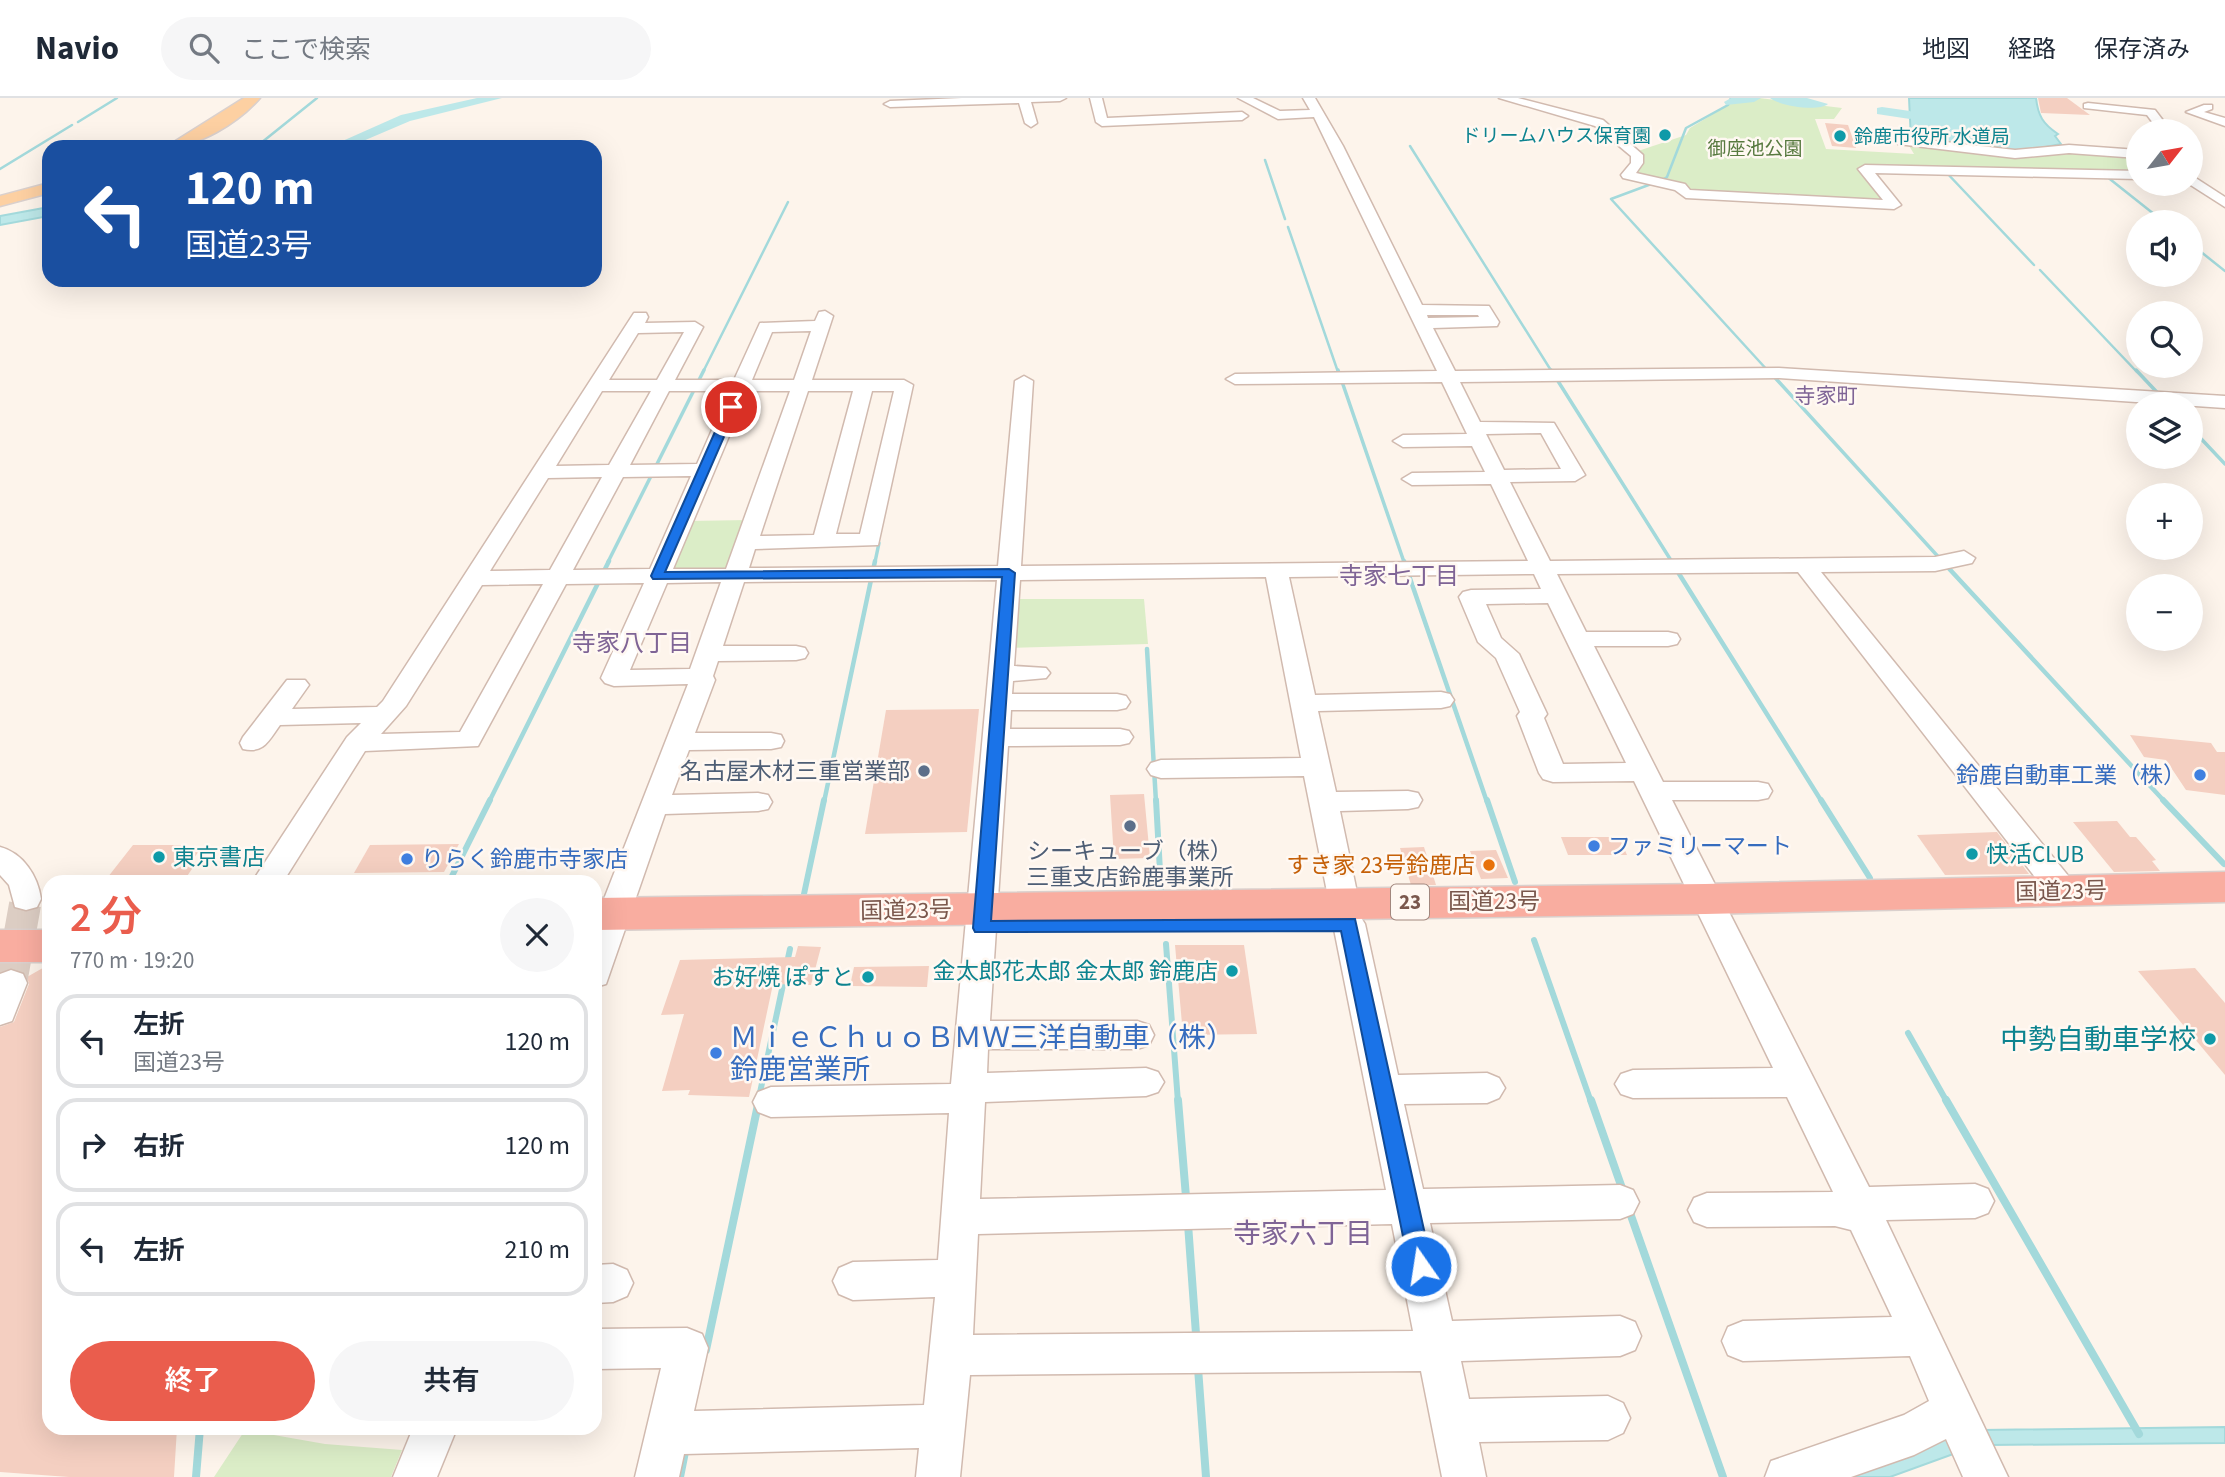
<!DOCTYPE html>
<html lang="ja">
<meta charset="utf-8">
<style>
body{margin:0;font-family:"Source Sans 3","Noto Sans JP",sans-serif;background:#f6f6f7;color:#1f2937;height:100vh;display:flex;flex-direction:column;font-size:26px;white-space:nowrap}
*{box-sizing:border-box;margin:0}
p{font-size:23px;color:#747a83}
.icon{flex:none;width:38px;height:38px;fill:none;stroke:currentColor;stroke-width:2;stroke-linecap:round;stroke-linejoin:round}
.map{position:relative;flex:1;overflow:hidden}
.side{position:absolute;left:42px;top:777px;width:560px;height:560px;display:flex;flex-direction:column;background:#fff;border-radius:21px;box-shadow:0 7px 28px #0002}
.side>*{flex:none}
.guide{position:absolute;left:42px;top:42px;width:560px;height:147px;border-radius:21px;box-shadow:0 7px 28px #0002;background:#1a4fa0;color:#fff;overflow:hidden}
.needle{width:46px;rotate:59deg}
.controls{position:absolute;left:2126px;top:21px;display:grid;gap:14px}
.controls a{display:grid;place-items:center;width:77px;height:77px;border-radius:50%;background:#fff;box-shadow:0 7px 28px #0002;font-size:35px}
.pin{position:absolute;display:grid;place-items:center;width:60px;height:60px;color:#fff;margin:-30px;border:4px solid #fff;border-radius:50%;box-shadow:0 2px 7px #0007}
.me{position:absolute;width:77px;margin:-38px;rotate:347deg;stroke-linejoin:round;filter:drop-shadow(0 0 5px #0008)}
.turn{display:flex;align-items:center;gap:24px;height:147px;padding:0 28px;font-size:32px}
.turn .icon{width:91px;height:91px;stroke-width:2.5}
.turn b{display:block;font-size:49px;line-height:60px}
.round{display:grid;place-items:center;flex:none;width:74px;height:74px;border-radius:37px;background:#f6f6f7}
.headline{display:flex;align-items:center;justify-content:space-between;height:119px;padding:0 28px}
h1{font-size:42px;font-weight:600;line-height:52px;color:#ea5d4d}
.cta{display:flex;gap:14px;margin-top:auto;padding:14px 28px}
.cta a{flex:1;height:80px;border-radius:42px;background:#ea5d4d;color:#fff;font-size:28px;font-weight:600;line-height:80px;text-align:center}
.cta a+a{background:#f6f6f7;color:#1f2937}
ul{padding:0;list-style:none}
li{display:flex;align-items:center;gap:21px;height:94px;margin:0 14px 10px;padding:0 14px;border:4px solid #e0e1e3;border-radius:21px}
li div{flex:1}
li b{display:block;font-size:26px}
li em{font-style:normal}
header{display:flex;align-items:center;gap:42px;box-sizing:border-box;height:98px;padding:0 35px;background:#fff;border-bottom:2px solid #e0e1e3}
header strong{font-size:33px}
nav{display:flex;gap:38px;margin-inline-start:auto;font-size:24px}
.search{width:490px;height:63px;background:#f6f6f7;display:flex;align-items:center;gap:18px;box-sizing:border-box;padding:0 24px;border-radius:38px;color:#747a83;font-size:26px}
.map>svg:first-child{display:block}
</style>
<header>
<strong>Navio</strong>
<div class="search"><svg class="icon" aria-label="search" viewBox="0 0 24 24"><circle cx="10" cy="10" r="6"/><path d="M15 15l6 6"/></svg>ここで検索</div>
<nav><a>地図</a><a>経路</a><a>保存済み</a></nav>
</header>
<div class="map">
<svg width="2225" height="1379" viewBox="0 0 2225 1379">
<rect width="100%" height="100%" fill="#fdf4eb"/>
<!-- green -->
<g fill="#dbedc7">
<path d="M1759 0 1842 10 1834 21H1815L1826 51 1914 56 1908 46 2027 60 2074 55 2138 58V76L1867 69 1890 105 1690 96 1634 76 1638 53 1686 37 1690 30 1733 4Z"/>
<path d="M749 422 730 470 720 474 666 471 688 423Z"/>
<path d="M1012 501H1144L1148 546 1008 550Z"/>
<path d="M245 1332 325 1346 402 1352 391 1379H214Z"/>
</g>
<!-- water -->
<g fill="#bde8e9" stroke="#a3d9db" stroke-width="2">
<path d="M1909 0H2036C2038 18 2043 26 2058 36L2055 38 2061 46 2013 55 1911 42Z"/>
<path d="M49 109V118L0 127V118Z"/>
<path d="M2225 1329V1345L1989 1347 1967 1351 1890 1379H1833L1960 1335 1982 1332Z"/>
</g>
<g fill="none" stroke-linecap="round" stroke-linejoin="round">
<!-- stream-far4 -->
<g stroke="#a3d9db" stroke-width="2.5">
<path d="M78 24 117 0"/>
<path d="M1410 48 1552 274"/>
<path d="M256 49 317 0"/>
<path d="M1265 62 1285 121"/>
<path d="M0 71 72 27"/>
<path d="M1945 73 2034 167"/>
<path d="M2106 78 2164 124"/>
<path d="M1662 82 1667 79 1686 30 1728 7 1731 0"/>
<path d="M1654 85 1611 101 1769 274"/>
<path d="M1288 129 1338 274"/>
<path d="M2191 146 2225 173"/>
<path d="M2040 172 2137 274"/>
<path d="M703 274 788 104"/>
</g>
<!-- stream-far3 -->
<g stroke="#a3d9db" stroke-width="3.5">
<path d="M1338 272 1404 464"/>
<path d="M1551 272 1672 464"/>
<path d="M1768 272 1943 464"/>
<path d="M2136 272 2168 306"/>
<path d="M2191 330 2225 366"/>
<path d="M608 464 704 272"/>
<path d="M875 464 879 445"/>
</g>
<!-- stream-far2 -->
<g stroke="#a3d9db" stroke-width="4.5">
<path d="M1404 463 1487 704"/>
<path d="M1671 463 1822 704"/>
<path d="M1942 463 2165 704"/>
<path d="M1147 551 1156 704"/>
<path d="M489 704 609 463"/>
<path d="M824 704 875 463"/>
</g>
<!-- stream-far1 -->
<g stroke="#a3d9db" stroke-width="6">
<path d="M1156 702 1161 791"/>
<path d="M1487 702 1515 784"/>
<path d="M1821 702 1870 780"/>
<path d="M2163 702 2224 766"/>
<path d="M449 784 490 702"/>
<path d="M804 796 824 702"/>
<path d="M1534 842 1591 1004"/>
<path d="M1166 846 1178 1004"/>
<path d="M787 865 790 851"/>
<path d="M1908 935 1947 1004"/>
<path d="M758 1004 784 882"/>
</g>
<!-- stream -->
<g stroke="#a3d9db" stroke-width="8">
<path d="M1178 1002 1186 1099"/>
<path d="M1591 1002 1623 1093"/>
<path d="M1946 1002 2139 1336"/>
<path d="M1629 1112 1723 1379"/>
<path d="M1188 1126 1196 1236"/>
<path d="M706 1252 759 1002"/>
<path d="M1198 1270 1206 1379"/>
<path d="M196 1379 200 1330"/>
<path d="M680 1379 686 1349"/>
</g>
<!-- river -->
<g fill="#bde8e9" fill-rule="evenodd">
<path d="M477 0H502L410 23 349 49H329L401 17Z"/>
<path d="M1731 0H1761L1754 4 1726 7 1724 4Z"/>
<path d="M1770 0H1807L1828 6C1818 14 1780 8 1770 0Z"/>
<path d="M1882 9 1910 13 1917 17 1910 21 1877 16V10Z"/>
</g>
</g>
<!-- building -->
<g fill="#f4cfc1">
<path d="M2038 0H2067L2090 17 2041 15Z"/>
<path d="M1825 25 1848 27 1856 50 1832 48Z"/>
<path d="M979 611 967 734 865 736 886 612Z"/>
<path d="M2130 637 2211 645 2217 654H2225V697L2186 692 2166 662 2144 659Z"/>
<path d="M1144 696 1150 760 1114 761 1110 697Z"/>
<path d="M2117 723 2130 739H2136L2156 762 2152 763 2160 773 2114 774 2073 724Z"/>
<path d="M1997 734 2029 776 1945 777 1917 737Z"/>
<path d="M1561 739H1619L1627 757H1568Z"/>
<path d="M459 746 444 774 354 775 370 747Z"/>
<path d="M133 747H182L180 750 202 749 188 768H194L183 784H104Z"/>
<path d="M1424 749 1436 787H1411L1400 750Z"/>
<path d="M1496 752 1508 780 1481 781 1470 753Z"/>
<path d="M1175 847H1244L1257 936 1183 937Z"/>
<path d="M798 848 821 849 811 887 773 886 749 999 688 997 690 992 662 993 684 916 661 917 680 862 795 859Z"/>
<path d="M48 867 49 1330H177L174 1379H69L0 1374V929L14 924 29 886 27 879Z"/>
<path d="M929 868 927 889 850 888 854 869Z"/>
<path d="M2195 870 2225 905V977L2138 873Z"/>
</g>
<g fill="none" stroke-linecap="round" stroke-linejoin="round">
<!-- minor-tunnel -->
<path stroke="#dccdc3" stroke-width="32" stroke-dasharray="32 16" stroke-linecap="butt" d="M11 885 26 801"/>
<!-- minor casing -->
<g stroke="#d1baaf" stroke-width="3">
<g id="minor">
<path d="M962 0H1066L1060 3 1031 4 1037 25 1031 29 1025 25 1019 5 890 9 884 6 890 3Z"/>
<path d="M1090 0H1102L1107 20 1242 14 1248 18 1242 22 1102 28 1096 24Z"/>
<path d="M1238 0H1253L1280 13 1310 12 1303 0H1315L1343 48 1422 207 1489 208 1499 224 1497 228 1433 230 1455 273 1779 270 2225 298V310L1779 280 1460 284 1480 324 1554 325 1585 377 1575 383 1510 384 1550 463 1935 459 1964 453 1975 460 1972 465 1935 473 1821 474 2074 785 2078 793 2074 801 2063 804 2052 801 1798 474 1557 476 1586 534H1668L1677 536 1680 541 1677 546 1668 548H1594L1663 684H1758L1768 686 1772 693 1768 700 1758 702H1672L1869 1089 1975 1086 1988 1091 1994 1103 1988 1115 1975 1120 1886 1122 2008 1379H1963L1946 1341 1914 1357 1851 1379H1765L1771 1363 1904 1317 1929 1303 1910 1258 1743 1263 1728 1257 1722 1243 1728 1229 1743 1223 1892 1219 1851 1132 1835 1128 1707 1129 1694 1124 1688 1112 1694 1100 1707 1095 1833 1094 1787 999 1633 1000 1621 996 1615 986 1621 976 1633 972 1773 970 1634 683 1553 684 1543 681 1539 675 1517 618 1520 614 1496 560 1478 544 1459 499 1463 494 1471 492 1541 491 1534 476 1289 479 1315 597 1441 594 1450 596 1454 602 1450 608 1441 610 1318 613 1336 694 1408 693 1418 695 1422 702 1418 709 1408 711 1340 713 1359 804 1355 812 1344 815 1333 812 1329 804 1304 678 1161 680 1151 677 1147 671 1151 665 1161 662 1301 660 1266 479 1020 482 1014 568 1046 570 1050 575 1046 580 1013 583 1012 596H1117L1126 598 1130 604 1126 610 1117 612H1011L1010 631H1120L1129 633 1133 639 1129 645 1120 647 1008 648 990 923H1137L1149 927 1154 937 1149 947 1137 951H988L987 975 1146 970 1158 974 1164 984 1158 994 1146 998 985 1004 980 1101 1386 1092 1333 826 1338 818 1349 815 1360 818 1365 826 1398 977 1487 975 1499 980 1505 990 1499 1000 1487 1005 1404 1006 1423 1091 1620 1087 1633 1092 1639 1104 1633 1116 1620 1121 1430 1125 1452 1223 1620 1218 1635 1224 1641 1238 1635 1252 1620 1258 1461 1263 1469 1301 1608 1298 1623 1305 1630 1320 1623 1335 1608 1342 1479 1344 1486 1379H1442L1421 1273 970 1277 960 1379H916L919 1350 684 1356 679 1379H635L661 1270 595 1271V1231L687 1230 702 1236 708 1250 694 1313 924 1307 935 1199 853 1202 839 1196 833 1183 839 1170 853 1164 938 1162 949 1015 771 1019 758 1014 753 1004 758 994 771 989 951 986 997 482 744 484 723 548H796L805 550 808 555 805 560 796 562 718 563 713 578 715 582 695 635H771L781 637 784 643 781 649 771 651 689 652 672 697 758 695 768 697 772 704 768 711 758 713 665 716 606 886 595 889V824L688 586 614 588 605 585 601 580 644 485 566 486 478 648 365 653 283 784H252L347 639 361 625 280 627C269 642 264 656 243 651L240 645 243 639 287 582H305L309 587 292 611 377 609 383 603 634 215H646L648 219 645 225 695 224 703 229 675 282H734L760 225 815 223 819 214 825 213 833 218 812 282H904L913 287 878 447 755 451 749 470 998 468 1015 283 1024 278 1033 283 1021 468 1528 463 1491 386 1412 387 1402 381 1412 375 1485 374 1472 348 1403 349 1393 343 1403 337 1467 336 1442 284 1235 286 1226 281 1235 276 1437 273 1314 19 1278 21ZM1427 217H1478L1479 219 1428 220ZM811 233 794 282H752L772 234ZM684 234 657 282H609L638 235ZM602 293H651L609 367 556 368ZM669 293H729L697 366 630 367ZM748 293H790L726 471H673ZM808 293H853L814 437 760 438ZM872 293H894L860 436H836ZM1541 335 1561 371 1504 372 1486 336ZM691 378 650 471 573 472 623 379ZM602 379 550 472 490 473 548 380ZM721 484 690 571 630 572 667 485ZM543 486 460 634 381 636 406 608 482 487ZM1548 505 1626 665 1563 666 1544 620 1547 616 1519 556 1501 540 1486 506ZM1392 1126 1413 1233 973 1237 978 1136Z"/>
<path d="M1499 0H1518L1603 22 1643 57V65L1636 75 1685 86 1690 92 1883 102 1858 71 1865 67 2138 73V81L1875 75 1901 107 1894 111 1686 100 1675 92 1623 80 1621 77 1631 65V58L1595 28Z"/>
<path d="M2088 5 2155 12 2171 33H2159L2147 17 2084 10V6Z"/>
<path d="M2204 7H2212V11L2204 14 2225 20V28L2186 14Z"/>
<path d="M1902 39 2015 52 2069 47 2138 52V60L2069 55 2015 60 1898 46 1896 43Z"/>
<path d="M2191 77 2225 99V109L2189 86Z"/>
<path d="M0 749C23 755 38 778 41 801L37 809 26 812 15 809 9 787 0 777Z"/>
<path d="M11 872 23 876 27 885 12 923 0 927V876Z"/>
<path d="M613 1166 627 1172 633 1185 627 1198 613 1204 595 1205V1167Z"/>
<path d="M413 1330H457L437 1379H393Z"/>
</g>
</g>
<!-- major casing -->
<g stroke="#dad0cd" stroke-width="3">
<g id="major">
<path d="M244 0H260C238 25 199 49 166 49Z"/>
<path d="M49 85V95L0 108V98Z"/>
</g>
</g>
<!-- highway casing -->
<g stroke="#dad0cd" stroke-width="3">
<g id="highway">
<path d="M2225 774V804L1705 816 595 832V800L1705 786Z"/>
<rect x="0" y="832" width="49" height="32"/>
</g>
</g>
<!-- minor -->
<use href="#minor" fill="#fff" fill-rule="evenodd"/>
<!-- major -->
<use href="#major" fill="#fdd0a2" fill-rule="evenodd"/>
<!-- highway -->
<use href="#highway" fill="#f9ada0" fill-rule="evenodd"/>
</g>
<!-- route -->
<path fill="#1a73e8" stroke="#114b97" stroke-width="2" d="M731 306 737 309 665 474 1009 471 1015 475 991 823 1355 821 1432 1168 1429 1176 1421 1179 1413 1176 1409 1168 1341 833 975 834 973 830 1002 479 653 481 651 478 726 309Z"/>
<!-- markers -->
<g fill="#0f9aa8" stroke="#fff8f2" stroke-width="2.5">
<circle cx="1665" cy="37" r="7"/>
<circle cx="1840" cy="38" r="7"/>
<circle cx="1972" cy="756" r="7"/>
<circle cx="159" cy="759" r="7"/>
<circle cx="1232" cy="873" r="7"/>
<circle cx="868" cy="879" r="7"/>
<circle cx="2210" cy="941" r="7"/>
</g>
<g fill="#5c6f8a" stroke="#fff8f2" stroke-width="2.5">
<circle cx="924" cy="673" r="7"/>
<circle cx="1130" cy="728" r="7"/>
</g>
<g fill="#3f7fe0" stroke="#fff8f2" stroke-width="2.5">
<circle cx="2200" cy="677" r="7"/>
<circle cx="1594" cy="748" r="7"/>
<circle cx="407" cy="761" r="7"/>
<circle cx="716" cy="955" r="7"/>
</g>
<circle fill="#e8710a" stroke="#fff8f2" stroke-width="2.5" cx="1489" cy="767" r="7"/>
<g text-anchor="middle" stroke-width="5" stroke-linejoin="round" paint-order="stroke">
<!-- far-culture labels -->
<g font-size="19" fill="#0d838f" stroke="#fff8f2" text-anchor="end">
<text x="1651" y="44">ドリームハウス保育園</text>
<text x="1854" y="45" text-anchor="start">鈴鹿市役所 水道局</text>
</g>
<!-- far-park labels -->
<g font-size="19" fill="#587a40" stroke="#fff8f2">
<text x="1755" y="57">御座池公園</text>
</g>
<!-- far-quarter labels -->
<g font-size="21" fill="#7f6496" stroke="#fff8f2">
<text x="1826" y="305">寺家町</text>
</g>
<!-- shield labels -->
<rect fill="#fff8f2" stroke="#a2877e" stroke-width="2" x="1391" y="786.5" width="38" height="35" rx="5"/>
<g font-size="21" font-weight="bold" fill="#7a574c">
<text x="1410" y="811">23</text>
</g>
<!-- service labels -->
<g font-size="23" fill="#4e5e75" stroke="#fff8f2" text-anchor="end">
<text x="910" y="681">名古屋木材三重営業部</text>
<text x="1130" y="761" text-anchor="middle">シーキューブ（株）<tspan x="1130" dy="26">三重支店鈴鹿事業所</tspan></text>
</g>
<!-- shop labels -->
<g font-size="23" fill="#366cbe" stroke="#fff8f2" text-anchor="start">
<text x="2186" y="685" text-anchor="end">鈴鹿自動車工業（株）</text>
<text x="1608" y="756">ファミリーマート</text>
<text x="421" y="769">りらく鈴鹿市寺家店</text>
</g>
<!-- culture labels -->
<g font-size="23" fill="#0d838f" stroke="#fff8f2" text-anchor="start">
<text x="1986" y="764">快活CLUB</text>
<text x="173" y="767">東京書店</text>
<text x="1218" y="881" text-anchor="end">金太郎花太郎 金太郎 鈴鹿店</text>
<text x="854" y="887" text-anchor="end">お好焼 ぽすと</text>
</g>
<!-- food labels -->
<g font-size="23" fill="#c56008" stroke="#fff8f2" text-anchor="end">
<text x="1475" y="775">すき家 23号鈴鹿店</text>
</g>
<!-- street labels -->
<g font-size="23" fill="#7a574c" stroke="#fff8f2">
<text transform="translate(2061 793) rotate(-1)" y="8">国道23号</text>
<text x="1494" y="811">国道23号</text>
<text transform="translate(906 812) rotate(-1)" y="8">国道23号</text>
</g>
<!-- neighbourhood labels -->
<g font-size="24" fill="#7f6496" stroke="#fff8f2">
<text x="1399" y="486">寺家七丁目</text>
<text x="632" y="553">寺家八丁目</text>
</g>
<!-- near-shop labels -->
<g font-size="28" fill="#366cbe" stroke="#fff8f2" text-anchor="start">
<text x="730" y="949">ＭｉｅＣｈｕｏＢＭＷ三洋自動車（株）<tspan x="730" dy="32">鈴鹿営業所</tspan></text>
</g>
<!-- near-culture labels -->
<g font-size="28" fill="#0d838f" stroke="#fff8f2" text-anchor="end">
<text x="2196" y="951">中勢自動車学校</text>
</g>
<!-- near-neighbourhood labels -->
<g font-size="28" fill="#7f6496" stroke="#fff8f2">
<text x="1303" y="1145">寺家六丁目</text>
</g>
</g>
</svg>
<div class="controls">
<a><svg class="needle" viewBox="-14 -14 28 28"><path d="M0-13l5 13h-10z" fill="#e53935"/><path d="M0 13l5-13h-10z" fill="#747a83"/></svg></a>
<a><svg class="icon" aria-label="sound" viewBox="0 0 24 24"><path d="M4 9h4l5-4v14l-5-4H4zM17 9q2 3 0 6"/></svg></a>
<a><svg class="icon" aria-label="search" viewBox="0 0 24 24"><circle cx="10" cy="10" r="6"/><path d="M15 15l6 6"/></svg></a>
<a><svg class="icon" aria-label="layers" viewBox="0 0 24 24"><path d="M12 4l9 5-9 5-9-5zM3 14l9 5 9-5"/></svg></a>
<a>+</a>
<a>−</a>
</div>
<div class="pin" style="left:731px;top:309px;background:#d93025"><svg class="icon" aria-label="arrive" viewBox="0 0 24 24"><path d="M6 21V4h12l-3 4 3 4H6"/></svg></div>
<svg class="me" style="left:1421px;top:1168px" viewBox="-20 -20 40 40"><circle r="17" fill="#1a73e8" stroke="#fff" stroke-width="3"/><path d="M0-11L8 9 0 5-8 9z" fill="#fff"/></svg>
<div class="guide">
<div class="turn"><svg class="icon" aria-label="left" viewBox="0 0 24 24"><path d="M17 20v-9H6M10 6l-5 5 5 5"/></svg><div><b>120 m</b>国道23号</div></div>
</div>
<section class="side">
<div class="headline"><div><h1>2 分</h1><p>770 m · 19:20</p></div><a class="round"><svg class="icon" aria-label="close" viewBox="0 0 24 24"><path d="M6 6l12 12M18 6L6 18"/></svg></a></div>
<ul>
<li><svg class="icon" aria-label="left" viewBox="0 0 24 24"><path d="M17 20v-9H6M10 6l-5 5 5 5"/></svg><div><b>左折</b><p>国道23号</p></div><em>120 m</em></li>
<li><svg class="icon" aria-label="right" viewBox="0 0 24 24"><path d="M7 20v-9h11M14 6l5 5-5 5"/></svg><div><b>右折</b></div><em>120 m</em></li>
<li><svg class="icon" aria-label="left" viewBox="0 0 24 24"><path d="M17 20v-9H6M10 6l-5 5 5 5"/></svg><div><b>左折</b></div><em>210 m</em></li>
</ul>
<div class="cta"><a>終了</a><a>共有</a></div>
</section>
</div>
